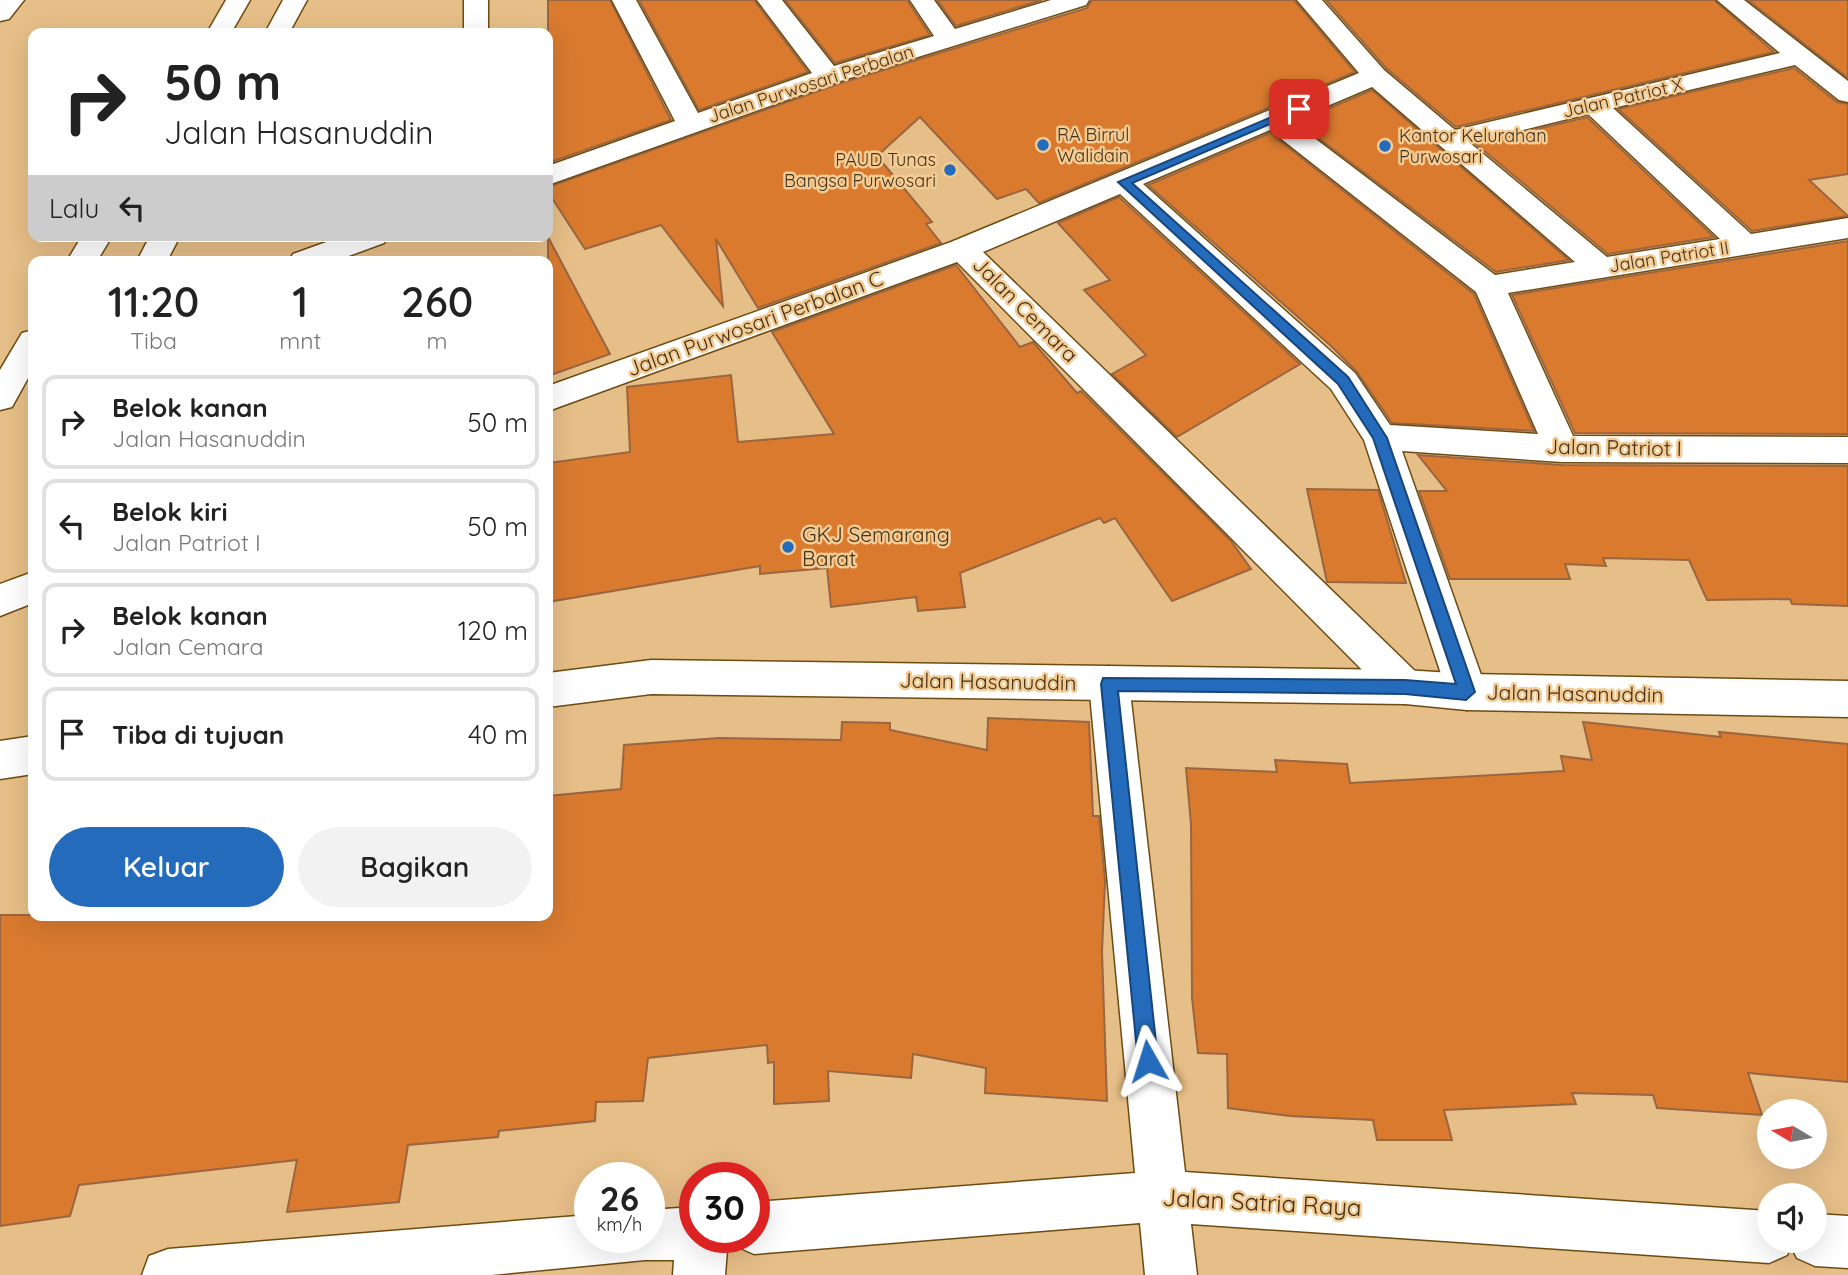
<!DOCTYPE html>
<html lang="id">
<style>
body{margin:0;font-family:Quicksand,sans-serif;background:#f2f2f2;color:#222;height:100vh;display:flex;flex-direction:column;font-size:26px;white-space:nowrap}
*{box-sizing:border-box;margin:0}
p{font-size:23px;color:#767676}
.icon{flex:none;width:38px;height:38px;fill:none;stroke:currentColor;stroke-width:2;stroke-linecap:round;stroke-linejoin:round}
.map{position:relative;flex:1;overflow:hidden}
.side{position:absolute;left:28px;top:256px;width:525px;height:665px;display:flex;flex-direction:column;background:#fff;border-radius:14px;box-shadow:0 7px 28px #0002}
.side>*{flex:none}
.guide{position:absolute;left:28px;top:28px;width:525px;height:214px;border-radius:14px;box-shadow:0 7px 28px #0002;background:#fff;color:#222;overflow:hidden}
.needle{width:46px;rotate:280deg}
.tools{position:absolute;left:1757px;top:1099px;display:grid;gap:14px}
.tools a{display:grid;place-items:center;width:70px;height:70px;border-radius:50%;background:#fff;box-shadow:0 7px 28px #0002;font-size:35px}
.speed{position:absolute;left:574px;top:1162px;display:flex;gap:14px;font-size:35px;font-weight:700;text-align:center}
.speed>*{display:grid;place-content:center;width:91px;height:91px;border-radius:50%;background:#fff;box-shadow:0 7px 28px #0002;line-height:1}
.speed small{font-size:18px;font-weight:400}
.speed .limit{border:10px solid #d22;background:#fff;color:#111}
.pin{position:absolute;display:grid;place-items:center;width:60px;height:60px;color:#fff;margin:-30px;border-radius:14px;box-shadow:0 4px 10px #0006}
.me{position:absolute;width:77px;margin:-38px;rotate:354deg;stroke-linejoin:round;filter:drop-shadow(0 0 5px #0008)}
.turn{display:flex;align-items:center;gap:24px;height:147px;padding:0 21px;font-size:32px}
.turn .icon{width:91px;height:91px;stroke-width:2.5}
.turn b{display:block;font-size:49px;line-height:60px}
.then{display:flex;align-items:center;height:66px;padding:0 21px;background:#0003;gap:14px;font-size:26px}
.eta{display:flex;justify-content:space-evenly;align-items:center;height:119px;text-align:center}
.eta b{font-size:42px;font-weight:600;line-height:49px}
.button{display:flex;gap:14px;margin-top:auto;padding:14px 21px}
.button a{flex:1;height:80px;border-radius:42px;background:#246bbc;color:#fff;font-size:28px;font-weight:600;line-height:80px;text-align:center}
.button a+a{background:#f2f2f2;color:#222}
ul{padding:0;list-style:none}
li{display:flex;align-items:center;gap:21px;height:94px;margin:0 14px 10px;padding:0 7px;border:4px solid #e0e0e0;border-radius:14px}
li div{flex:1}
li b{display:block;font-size:26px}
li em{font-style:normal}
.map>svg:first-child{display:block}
</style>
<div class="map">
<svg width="1848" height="1275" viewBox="0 0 1848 1275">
<rect width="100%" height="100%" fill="#e6be87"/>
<!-- building -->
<g fill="#d97a2f" stroke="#9a6541" stroke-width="2">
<path d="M548 0H610L671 120 548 163Z"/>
<path d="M639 0H754L808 72 699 110Z"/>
<path d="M785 0H907L930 35 835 63Z"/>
<path d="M937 0H1042L956 26Z"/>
<path d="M1092 0H1294L1355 72 1039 203 1026 189 997 199 920 117 877 156 932 222 926 224 941 243 758 308 716 239 723 306 661 225 585 249 548 192V187L838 84 1087 8Z"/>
<path d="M1326 0H1714L1774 52 1456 127 1386 68Z"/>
<path d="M1748 0H1848V78Z"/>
<path d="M1794 68 1837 102 1848 104V174L1809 180 1848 216 1752 231 1618 109Z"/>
<path d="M1372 90 1569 260 1496 272 1297 122Z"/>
<path d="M1587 117 1714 237 1608 254 1476 144Z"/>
<path d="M1270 133 1474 294 1534 431 1392 423 1357 372 1331 346 1148 185Z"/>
<path d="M1119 197 1300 364 1177 437 1112 374 1146 355 1084 290 1110 280 1058 223Z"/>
<path d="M548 237 610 354 548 376Z"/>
<path d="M1848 241V434L1575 433 1512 295Z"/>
<path d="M956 265 1020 347 1033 342 1077 393 1081 391 1231 541 1251 569 1172 601 1115 518 1104 523 1100 518 960 573 965 607 918 611 916 597 831 607 827 568 760 574V566L548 602V463L630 452 627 387 731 375 738 442 834 434 772 332Z"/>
<path d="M1418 455 1562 465 1848 466V606L1792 604 1790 599 1707 600 1689 560 1603 558 1606 566 1565 564 1570 579H1450L1419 491H1447Z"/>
<path d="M1307 489 1378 490 1406 583 1327 582Z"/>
<path d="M988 718 1089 722 1093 816H1099L1105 881 1102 952 1107 1101 985 1093 986 1068 913 1054 911 1078 828 1071 829 1101 774 1104V1062L768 1063 767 1045 648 1058 643 1101 596 1102 595 1121 499 1131 498 1137 408 1145 399 1202 287 1212 297 1160 79 1185 70 1216 0 1226V915H548V796L621 789 624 745 719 738 841 740 842 722 890 723V730L987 750Z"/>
<path d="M1583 722 1721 737 1719 732 1848 744V1082L1748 1073 1762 1115 1657 1108 1653 1095 1572 1093 1576 1104 1444 1110 1452 1140H1377L1373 1120 1290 1116 1228 1108 1227 1054 1198 1053 1192 998 1191 824 1186 768 1277 772 1275 760 1347 764 1350 783 1564 771 1561 756 1592 760Z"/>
</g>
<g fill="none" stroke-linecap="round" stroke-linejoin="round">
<!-- street casing -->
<g stroke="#6e4b11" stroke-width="3">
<g id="street">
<path d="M226 0H250L231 33H207Z"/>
<path d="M283 0H307L289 33H265Z"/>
<rect x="464" y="0" width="24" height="33"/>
<path d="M612 0H636L698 113 812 73 757 0H782L834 66 934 36 910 0H934L955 29 1051 0H1089L1086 5 837 82 548 185V166L675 121Z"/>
<path d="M1297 0H1322L1384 70 1455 130 1780 53 1717 0H1744L1848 81V102L1839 100 1795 65 1613 108 1751 234 1848 218V238L1508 293 1573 436 1848 437V463L1562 462 1402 451 1487 692 1481 704 1467 710 1453 704 1447 692 1364 440 1331 389 1120 194 983 252 1419 675 1425 687 1419 699 1405 704 1391 699 957 262 548 411V386L951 242 1359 73ZM1372 87 1575 262 1495 275 1292 121ZM1588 114 1720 239 1607 257 1470 143ZM1270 130 1476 292 1538 434 1390 425 1355 373 1143 184Z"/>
<path d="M82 236H112L97 261H67Z"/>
<path d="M150 236H180L167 261H137Z"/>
<path d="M343 236H389L384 243 335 261H289L293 254Z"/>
<path d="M33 330V369L12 407 0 410V370L22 333Z"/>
<path d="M33 572V603L0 616V584Z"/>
<path d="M1109 666 1123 671 1129 683 1185 1172 1769 1211V1241H1815V1214L1848 1216V1268L1815 1266 1797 1258 1791 1246 1787 1255 1769 1263 1191 1224 1197 1275H1145L1140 1223 754 1254 736 1246 732 1237H754V1202L1135 1173 1089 683 1095 671Z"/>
<path d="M695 1207V1237H728L725 1275H673L674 1260H645L491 1275H142L149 1256 168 1249 590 1215V1237H649V1210Z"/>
</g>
</g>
<!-- secondary casing -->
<g stroke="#6e4b11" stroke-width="3">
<g id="secondary">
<path d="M0 0H24L9 19 0 21Z"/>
<path d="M651 660 1405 670 1467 674 1848 681V717L1467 710 1405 704 651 694 548 707V673Z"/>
<path d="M33 736V774L0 779V741Z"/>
</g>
</g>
<!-- street -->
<use href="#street" fill="#fff" fill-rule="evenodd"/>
<!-- secondary -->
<use href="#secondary" fill="#fff" fill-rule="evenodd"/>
</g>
<!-- route -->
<path fill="#246bbc" stroke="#17467a" stroke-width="2" d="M1295 107 1305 109 1132 183 1348 377 1387 438 1475 692 1466 700 1405 694 1118 691 1158 1061 1155 1068 1148 1071 1141 1068 1138 1061 1101 684 1103 678 1405 680 1456 684 1373 438 1338 384 1118 182Z"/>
<!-- markers -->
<g fill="#246bbc" stroke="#f4cb93" stroke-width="2.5">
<circle cx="1043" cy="145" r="7"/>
<circle cx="1385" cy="146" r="7"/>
<circle cx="950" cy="170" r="7"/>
<circle cx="788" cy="547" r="7"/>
</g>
<g text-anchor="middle" stroke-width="5" stroke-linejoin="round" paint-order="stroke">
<!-- far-street labels -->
<g font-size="18" fill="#43331c" stroke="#f4cb93">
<text transform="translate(811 84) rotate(-18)" y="6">Jalan Purwosari Perbalan</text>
<text transform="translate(1623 98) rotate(-13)" y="6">Jalan Patriot X</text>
<text transform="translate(1669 257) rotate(-9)" y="6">Jalan Patriot II</text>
</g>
<!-- far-poi labels -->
<g font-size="18" fill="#43331c" stroke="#f4cb93" text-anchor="start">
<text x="1057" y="141">RA Birrul<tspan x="1057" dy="21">Walidain</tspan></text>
<text x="1399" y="142">Kantor Kelurahan<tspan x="1399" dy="21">Purwosari</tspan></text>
<text x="936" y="166" text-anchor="end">PAUD Tunas<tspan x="936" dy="21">Bangsa Purwosari</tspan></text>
</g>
<!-- street labels -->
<g font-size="21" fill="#43331c" stroke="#f4cb93">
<text transform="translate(1025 310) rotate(45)" y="7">Jalan Cemara</text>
<text transform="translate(755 324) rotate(-20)" y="7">Jalan Purwosari Perbalan C</text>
<text transform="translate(1614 448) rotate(1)" y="7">Jalan Patriot I</text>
<text transform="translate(988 682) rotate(1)" y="7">Jalan Hasanuddin</text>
<text transform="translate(1575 694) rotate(1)" y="7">Jalan Hasanuddin</text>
</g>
<!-- poi labels -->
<g font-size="21" fill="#43331c" stroke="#f4cb93" text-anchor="start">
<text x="802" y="542">GKJ Semarang<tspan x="802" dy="24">Barat</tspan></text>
</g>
<!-- near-street labels -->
<g font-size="24" fill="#43331c" stroke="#f4cb93">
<text transform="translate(1262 1203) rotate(3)" y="8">Jalan Satria Raya</text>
</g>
</g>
</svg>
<div class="tools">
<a><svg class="needle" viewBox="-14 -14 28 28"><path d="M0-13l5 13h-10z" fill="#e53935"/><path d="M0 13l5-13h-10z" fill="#767676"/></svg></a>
<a><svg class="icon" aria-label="sound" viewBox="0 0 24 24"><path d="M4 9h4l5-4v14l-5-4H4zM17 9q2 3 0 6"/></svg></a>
</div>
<div class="speed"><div>26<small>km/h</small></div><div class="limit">30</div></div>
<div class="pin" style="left:1299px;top:109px;background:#d93025"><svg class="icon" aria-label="arrive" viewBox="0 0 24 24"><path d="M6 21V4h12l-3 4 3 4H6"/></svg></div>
<svg class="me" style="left:1148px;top:1061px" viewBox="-20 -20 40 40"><path d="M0-17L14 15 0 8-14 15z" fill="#246bbc" stroke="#fff" stroke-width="4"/></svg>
<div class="guide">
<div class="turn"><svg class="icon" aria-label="right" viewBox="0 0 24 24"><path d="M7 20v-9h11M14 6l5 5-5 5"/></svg><div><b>50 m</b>Jalan Hasanuddin</div></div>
<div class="then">Lalu<svg class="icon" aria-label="left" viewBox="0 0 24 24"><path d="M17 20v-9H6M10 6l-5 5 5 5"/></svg></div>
</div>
<section class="side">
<div class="eta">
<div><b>11:20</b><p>Tiba</p></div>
<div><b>1</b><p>mnt</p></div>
<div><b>260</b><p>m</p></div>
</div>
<ul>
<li><svg class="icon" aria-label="right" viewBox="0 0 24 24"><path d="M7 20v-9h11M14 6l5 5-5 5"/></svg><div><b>Belok kanan</b><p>Jalan Hasanuddin</p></div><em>50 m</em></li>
<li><svg class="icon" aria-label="left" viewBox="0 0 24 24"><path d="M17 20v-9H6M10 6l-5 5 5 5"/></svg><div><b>Belok kiri</b><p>Jalan Patriot I</p></div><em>50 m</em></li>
<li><svg class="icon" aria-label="right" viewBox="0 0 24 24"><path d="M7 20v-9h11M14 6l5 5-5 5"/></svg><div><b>Belok kanan</b><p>Jalan Cemara</p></div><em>120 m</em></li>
<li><svg class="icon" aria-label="arrive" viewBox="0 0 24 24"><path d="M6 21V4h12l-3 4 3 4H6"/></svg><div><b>Tiba di tujuan</b></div><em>40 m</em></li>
</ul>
<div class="button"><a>Keluar</a><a>Bagikan</a></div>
</section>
</div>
